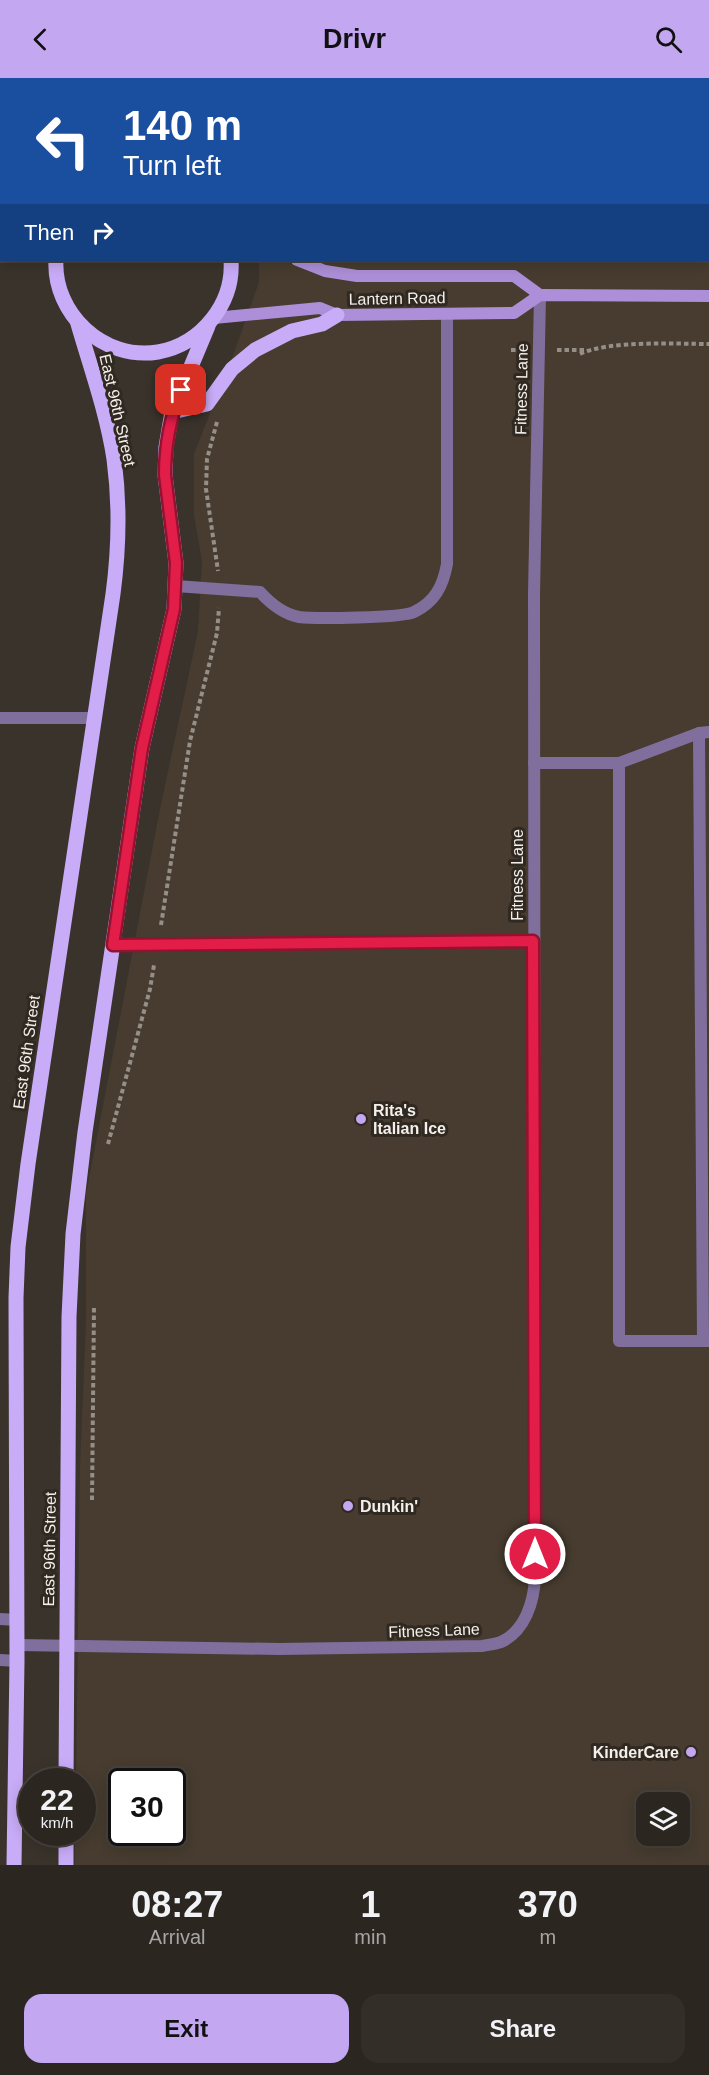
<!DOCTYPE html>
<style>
body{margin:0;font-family:Arial,sans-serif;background:#342e29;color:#f1f3f6;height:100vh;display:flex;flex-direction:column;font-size:22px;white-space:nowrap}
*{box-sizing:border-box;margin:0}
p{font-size:20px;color:#a6a5a5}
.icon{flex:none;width:33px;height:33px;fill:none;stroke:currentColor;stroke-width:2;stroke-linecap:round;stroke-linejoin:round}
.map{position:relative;height:1787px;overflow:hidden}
.panel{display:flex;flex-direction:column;background:#2c2620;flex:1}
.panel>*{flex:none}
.hud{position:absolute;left:0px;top:0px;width:710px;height:183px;box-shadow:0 3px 15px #0003,0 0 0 2px #48433e;background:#1a4fa0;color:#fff;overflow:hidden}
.controls{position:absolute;left:636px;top:1714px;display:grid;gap:12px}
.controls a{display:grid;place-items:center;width:54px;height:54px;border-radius:12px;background:#2c2620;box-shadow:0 3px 15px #0003,0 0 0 2px #48433e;font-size:30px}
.speed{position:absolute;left:18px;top:1690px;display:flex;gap:12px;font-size:30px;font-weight:700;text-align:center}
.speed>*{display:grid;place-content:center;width:78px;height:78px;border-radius:50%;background:#2c2620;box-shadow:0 3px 15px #0003,0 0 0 2px #48433e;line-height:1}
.speed small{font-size:15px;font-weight:400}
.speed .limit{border:3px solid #111;border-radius:9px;background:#fff;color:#111}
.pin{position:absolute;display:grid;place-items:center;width:51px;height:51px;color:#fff;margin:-26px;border-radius:12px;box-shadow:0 3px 9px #0006}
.me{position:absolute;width:66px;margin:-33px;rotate:0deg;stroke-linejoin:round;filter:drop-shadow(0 0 4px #0008)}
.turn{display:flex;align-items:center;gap:21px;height:126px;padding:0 24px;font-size:27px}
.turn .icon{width:78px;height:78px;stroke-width:2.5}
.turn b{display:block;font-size:42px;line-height:51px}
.then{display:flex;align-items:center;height:57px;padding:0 24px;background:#0003;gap:12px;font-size:22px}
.eta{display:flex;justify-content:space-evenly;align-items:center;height:102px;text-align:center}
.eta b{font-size:36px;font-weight:700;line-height:42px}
.primary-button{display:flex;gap:12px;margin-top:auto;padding:12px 24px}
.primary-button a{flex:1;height:69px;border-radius:18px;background:#c4a7f1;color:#111;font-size:24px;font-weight:700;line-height:69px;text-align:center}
.primary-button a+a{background:#342e29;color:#f1f3f6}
header{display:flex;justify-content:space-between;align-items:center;height:78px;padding:0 24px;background:#c4a7f1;color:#111;font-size:27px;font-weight:700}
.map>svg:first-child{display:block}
</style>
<header><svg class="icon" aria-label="back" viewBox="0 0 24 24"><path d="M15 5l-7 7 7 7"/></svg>Drivr<svg class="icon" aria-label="search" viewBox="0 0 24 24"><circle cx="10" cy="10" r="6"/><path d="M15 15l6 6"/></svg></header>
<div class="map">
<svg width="709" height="1787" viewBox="0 0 709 1787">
<rect width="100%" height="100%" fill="#3a332b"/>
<!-- built -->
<path fill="#473c2f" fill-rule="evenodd" d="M193 0H709V1787H75V1755H82V1704H76L80 1389 86 1243V1116L160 731 198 553 202 483 194 438V376L235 272 259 204V182H708V2H193ZM122 1704H172V1755H122ZM646 1725H680V1758H646Z"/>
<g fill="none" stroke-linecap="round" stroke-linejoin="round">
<!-- path -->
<g stroke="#958f88" stroke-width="4" stroke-dasharray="4.5 3" stroke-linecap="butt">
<path d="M206 0 207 2"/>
<path d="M511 272H520"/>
<path d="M557 272H586"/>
<path d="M580 276C609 262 676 266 709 266"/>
<path d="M217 344 207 381 206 411 218 493"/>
<path d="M161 847 190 663 217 555 219 530"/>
<path d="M108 1066 150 911 154 887"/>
<path d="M92 1422 94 1228"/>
<path d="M87 1749V1711"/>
</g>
<!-- lane -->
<g stroke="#806f9d" stroke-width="12">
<path d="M176 508 260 514C270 525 283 536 299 539 314 541 403 540 414 534 435 524 443 508 447 486V236"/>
<path d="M699 655 703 1263"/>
<path d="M534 685H619L699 655 709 654"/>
<path d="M619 685V1263H709"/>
<path d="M113 867 533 863"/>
</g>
<!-- street -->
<g stroke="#806f9d" stroke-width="12">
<path d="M0 640H94"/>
<path d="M0 1541 17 1542"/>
<path d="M17 1567 279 1571 482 1568C487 1567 495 1566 501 1564 525 1553 534 1524 535 1499L534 516 540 217"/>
<path d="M0 1582 17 1583"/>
</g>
<!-- secondary -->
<g stroke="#ac8fd8" stroke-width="12">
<path d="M297 182 325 193 357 198H514L540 217"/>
<path d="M214 240 320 230 337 237 514 235 540 217 709 218"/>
</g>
<!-- primary -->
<g stroke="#c9acf8" stroke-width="15">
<path d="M123 0V2"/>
<path d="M177 0V2"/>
<path d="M56 182C53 235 103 283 158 274 202 266 234 225 231 182"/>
<path d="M172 334 207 326 232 291 255 272 292 253 322 246 337 237"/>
<path d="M66 1704 69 1239 73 1156 85 1054 142 670 174 531 176 485 165 397 166 369 172 334 208 248"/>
<path d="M14 1787 17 1583 16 1220 18 1169 28 1086 113 516C119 471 120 426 114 381 107 335 91 291 78 246"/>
<path d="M66 1787V1755"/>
</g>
</g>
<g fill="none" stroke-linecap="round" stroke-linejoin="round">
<!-- route casing -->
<g stroke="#92132f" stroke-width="15">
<path id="route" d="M181 312C170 340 165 367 165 397L176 485 174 531 142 670 113 867 533 863 535 1476"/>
</g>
<!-- route -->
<use href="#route" stroke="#e11d48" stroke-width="10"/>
</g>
<!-- markers -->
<g fill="#c4a7f1" stroke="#302921" stroke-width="2">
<circle cx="361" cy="1041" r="6"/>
<circle cx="348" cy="1428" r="6"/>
<circle cx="691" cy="1674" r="6"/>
</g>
<g text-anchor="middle" stroke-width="6" stroke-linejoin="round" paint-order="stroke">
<!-- street labels -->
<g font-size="16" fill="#f4efea" stroke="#302921">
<text transform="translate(397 220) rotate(-1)" y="6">Lantern Road</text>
<text transform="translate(521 311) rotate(-89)" y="6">Fitness Lane</text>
<text transform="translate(118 332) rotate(77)" y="6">East 96th Street</text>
<text transform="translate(517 797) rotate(-90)" y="6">Fitness Lane</text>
<text transform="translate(26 974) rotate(-82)" y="6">East 96th Street</text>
<text transform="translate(49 1471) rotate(-89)" y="6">East 96th Street</text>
<text transform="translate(434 1552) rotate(-2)" y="6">Fitness Lane</text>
</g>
<!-- poi labels -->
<g font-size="16" font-weight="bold" fill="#f4efea" stroke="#302921" text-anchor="start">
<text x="373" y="1038">Rita's<tspan x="373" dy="18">Italian Ice</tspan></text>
<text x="360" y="1434">Dunkin'</text>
<text x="679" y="1680" text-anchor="end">KinderCare</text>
</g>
</g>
</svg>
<div class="controls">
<a><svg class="icon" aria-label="layers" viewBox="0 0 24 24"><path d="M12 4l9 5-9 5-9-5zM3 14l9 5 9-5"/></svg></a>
</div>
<div class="speed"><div>22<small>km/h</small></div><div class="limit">30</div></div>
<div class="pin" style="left:181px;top:312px;background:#d93025"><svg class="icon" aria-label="arrive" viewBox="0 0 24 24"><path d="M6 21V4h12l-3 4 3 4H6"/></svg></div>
<svg class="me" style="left:535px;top:1476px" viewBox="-20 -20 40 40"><circle r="17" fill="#e11d48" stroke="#fff" stroke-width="3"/><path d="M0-11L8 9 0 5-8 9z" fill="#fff"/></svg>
<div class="hud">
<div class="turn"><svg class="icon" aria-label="left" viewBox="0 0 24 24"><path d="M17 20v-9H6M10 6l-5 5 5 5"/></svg><div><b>140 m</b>Turn left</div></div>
<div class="then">Then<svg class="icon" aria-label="right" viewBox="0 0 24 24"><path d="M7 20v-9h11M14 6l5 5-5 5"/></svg></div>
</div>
</div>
<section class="panel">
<div class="eta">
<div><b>08:27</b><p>Arrival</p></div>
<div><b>1</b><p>min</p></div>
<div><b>370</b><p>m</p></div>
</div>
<div class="primary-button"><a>Exit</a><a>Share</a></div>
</section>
